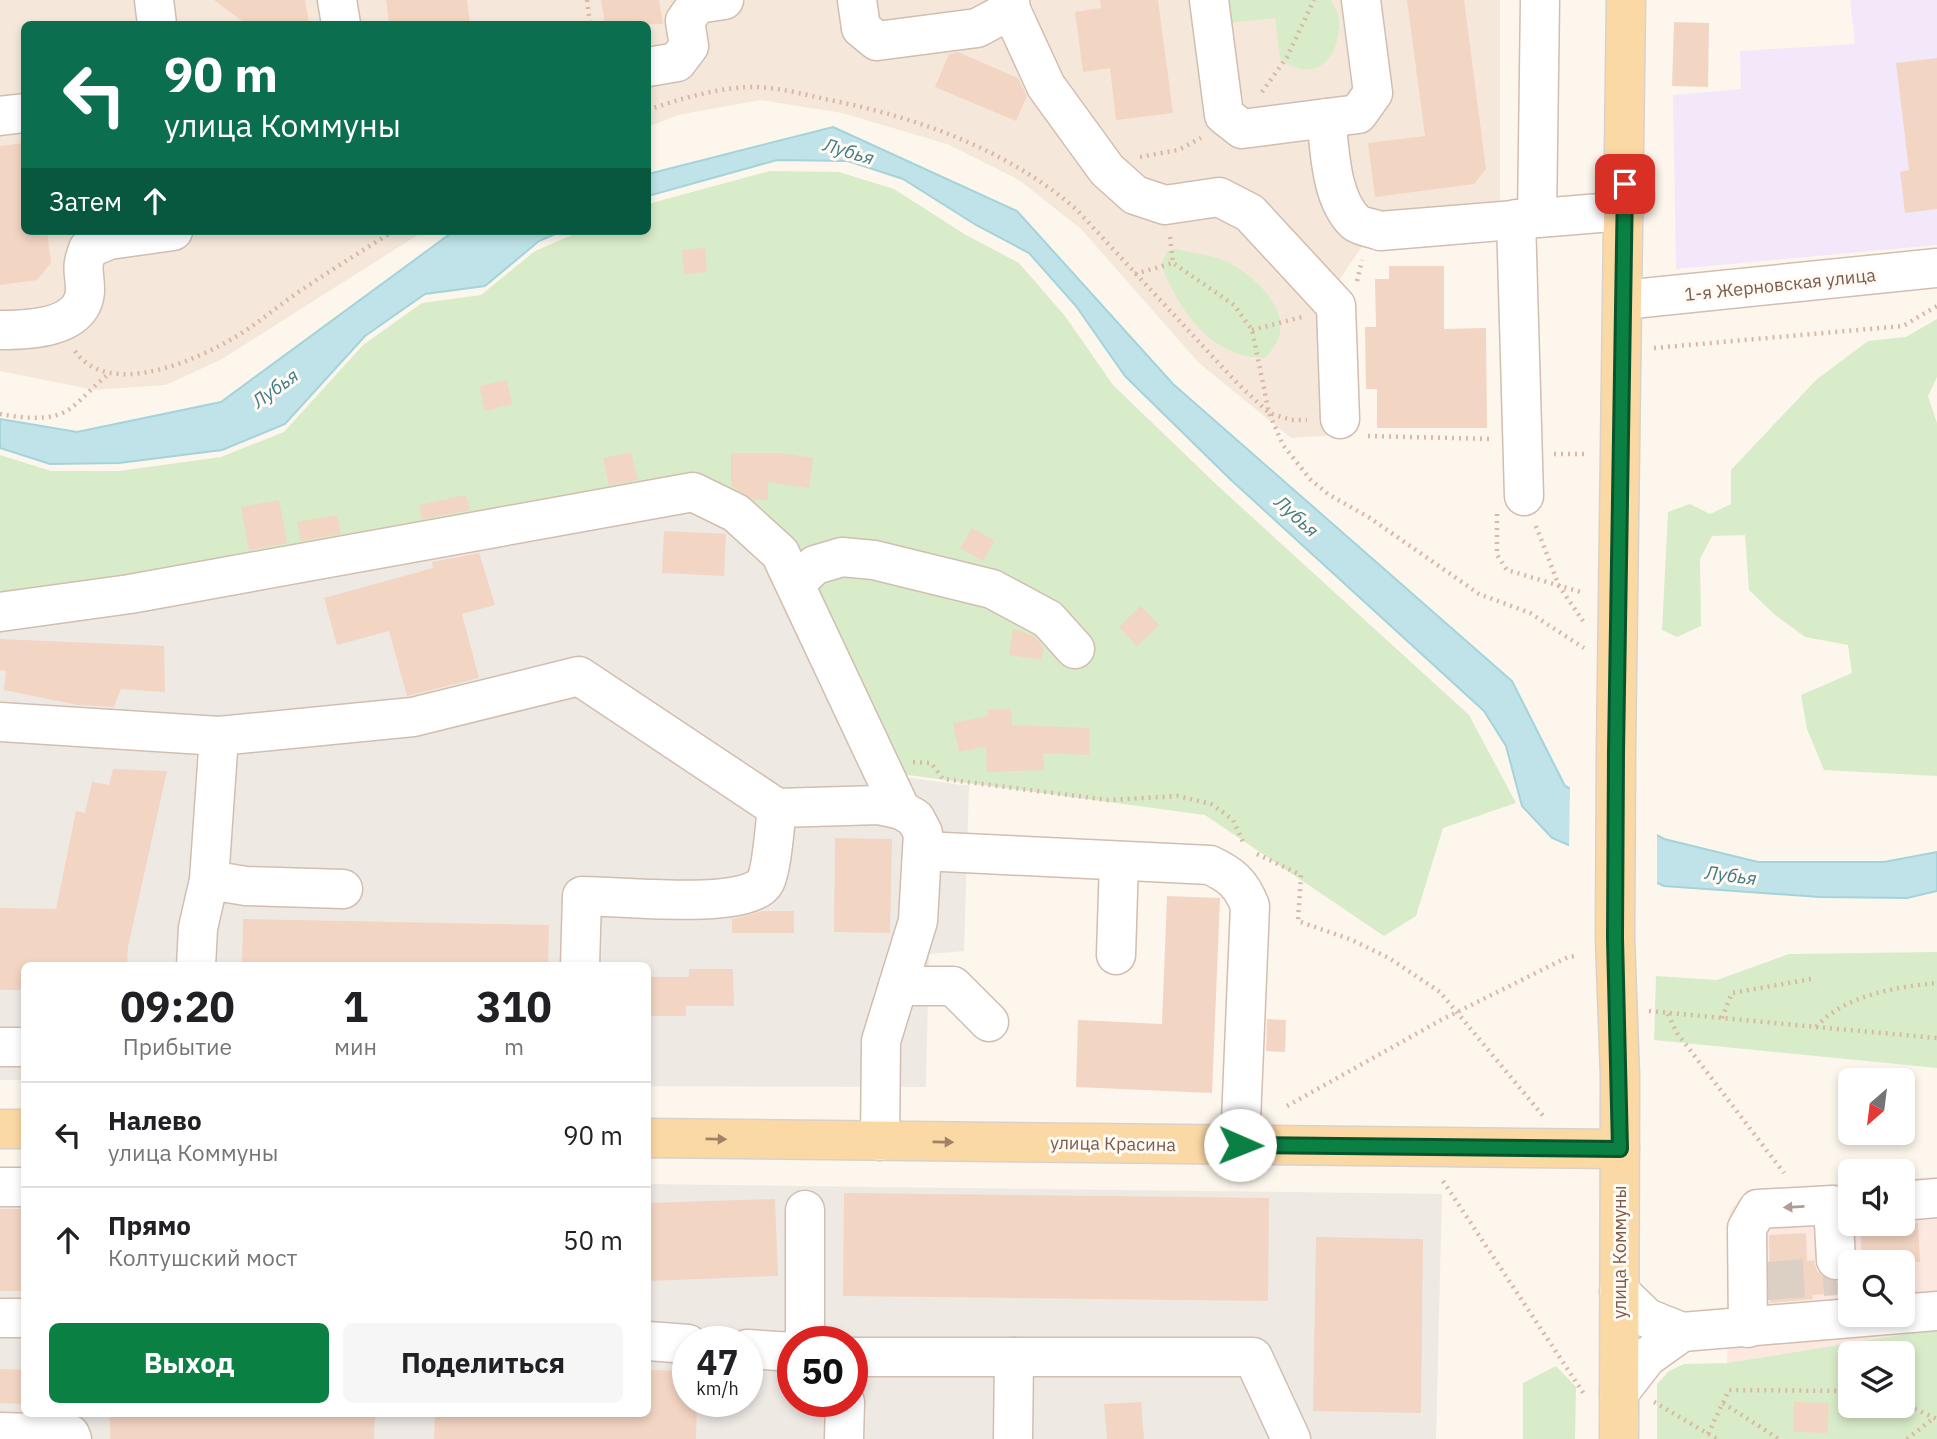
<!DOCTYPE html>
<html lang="ru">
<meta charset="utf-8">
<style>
body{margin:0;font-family:"IBM Plex Sans",sans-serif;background:#f6f6f6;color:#202124;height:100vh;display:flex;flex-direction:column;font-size:26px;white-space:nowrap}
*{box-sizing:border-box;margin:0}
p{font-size:23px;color:#757577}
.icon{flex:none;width:38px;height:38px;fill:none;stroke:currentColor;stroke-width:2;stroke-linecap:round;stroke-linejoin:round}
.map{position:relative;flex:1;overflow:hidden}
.sheet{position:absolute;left:21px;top:962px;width:630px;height:455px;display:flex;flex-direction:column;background:#fff;border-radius:10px;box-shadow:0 4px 10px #0003}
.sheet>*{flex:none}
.hud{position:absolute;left:21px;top:21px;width:630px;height:214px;border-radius:10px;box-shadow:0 4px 10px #0003;background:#0b6e4f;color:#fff;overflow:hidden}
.needle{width:46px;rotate:208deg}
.tools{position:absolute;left:1838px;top:1068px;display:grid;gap:14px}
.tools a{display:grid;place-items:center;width:77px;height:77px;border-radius:10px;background:#fff;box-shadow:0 4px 10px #0003;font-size:35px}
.speed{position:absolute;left:672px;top:1326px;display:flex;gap:14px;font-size:35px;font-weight:700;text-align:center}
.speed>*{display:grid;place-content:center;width:91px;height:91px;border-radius:50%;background:#fff;box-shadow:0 4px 10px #0003;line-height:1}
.speed small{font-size:18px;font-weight:400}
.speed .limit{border:10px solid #d22;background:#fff;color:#111}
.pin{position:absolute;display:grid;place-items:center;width:60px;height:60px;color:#fff;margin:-30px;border-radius:14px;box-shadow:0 4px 10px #0006}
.me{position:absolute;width:77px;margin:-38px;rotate:91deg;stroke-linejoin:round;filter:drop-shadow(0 0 5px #0008)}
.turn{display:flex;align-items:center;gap:24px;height:147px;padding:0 28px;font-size:32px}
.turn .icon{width:91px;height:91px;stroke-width:2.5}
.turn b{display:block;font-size:49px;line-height:60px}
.then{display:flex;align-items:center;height:66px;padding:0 28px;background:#0003;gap:14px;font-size:26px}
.eta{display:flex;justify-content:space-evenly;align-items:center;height:119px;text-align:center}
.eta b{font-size:42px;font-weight:700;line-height:49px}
.cta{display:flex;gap:14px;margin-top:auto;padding:14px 28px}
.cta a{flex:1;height:80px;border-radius:10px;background:#0b8043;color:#fff;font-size:28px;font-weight:700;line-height:80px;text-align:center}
.cta a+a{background:#f6f6f6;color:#202124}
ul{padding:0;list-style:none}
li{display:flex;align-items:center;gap:21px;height:105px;padding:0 28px;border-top:2px solid #e0e0e0}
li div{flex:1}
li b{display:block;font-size:26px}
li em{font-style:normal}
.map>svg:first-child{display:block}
</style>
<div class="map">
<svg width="1937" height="1439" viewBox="0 0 1937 1439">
<rect width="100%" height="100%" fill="#fdf6ec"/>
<!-- residential -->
<path fill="#f5e8da" d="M0 0H1500V202L1379 221 1332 291 1341 435 1291 438 1199 363 1081 229 1019 180 947 144 842 113 760 100 678 115 648 127V24H24V231H424L222 359 166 385 95 390 0 371Z"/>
<!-- commercial -->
<path fill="#fde8e0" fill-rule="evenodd" d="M1937 1177V1329L1727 1363 1730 1211 1747 1190 1850 1183V1223H1902V1179ZM1850 1262H1902V1314H1850Z"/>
<!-- industrial -->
<g fill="#efe9e4" fill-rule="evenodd">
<path d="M690 506 749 542 806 626 870 772 969 786 964 951 929 954 926 1087 648 1086V966H24V1080H0V618Z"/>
<path d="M0 1174 24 1175V1414H648V1184L1442 1194 1436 1439H0ZM688 1342H747V1402H688ZM793 1342H852V1402H793Z"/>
</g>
<!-- education -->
<path fill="#f3e8fa" d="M1850 0H1937V245L1676 269 1673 95 1741 89 1740 51 1855 44Z"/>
<!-- green -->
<g fill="#d8ecc9" fill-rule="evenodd">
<path d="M1225 0H1331C1334 6 1339 14 1339 21 1341 59 1313 86 1280 58L1275 18 1228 23Z"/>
<path d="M770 171 839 172 894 189 966 235 1019 263 1065 316 1113 385 1218 486 1469 715 1516 803 1443 828 1416 916 1384 936 1205 815 871 770 808 626 751 540 690 504 0 616V455L51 471H119L221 457 284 432 363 345 422 303 481 295 535 251 582 231H648V204Z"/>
<path d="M1176 249C1192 253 1213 255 1228 262 1263 281 1304 324 1264 358 1210 357 1180 311 1161 265L1167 251Z"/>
<path d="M1937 319V377L1928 396 1937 423V776L1824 770 1807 729 1801 695 1852 673 1848 645 1805 637 1774 614 1749 590 1745 535 1712 536 1700 559 1701 626 1677 637 1662 630 1668 512 1690 504 1710 514 1731 504V470L1816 380 1868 341 1906 337Z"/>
<path d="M1937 952V1068L1654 1040 1656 976 1717 980 1789 954Z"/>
<path d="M1937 1329V1439H1657V1384L1669 1371 1684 1364 1727 1363ZM1850 1353H1902V1405H1850Z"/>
<path d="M1556 1366 1576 1387 1575 1439H1523V1383Z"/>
</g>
<!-- water -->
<g fill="#bfe3e8" stroke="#a5d3da" stroke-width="2">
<path d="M833 127 1017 211 1173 384 1512 681 1565 786 1664 839 1758 862H1884L1937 852V891L1907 898 1820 897 1664 886 1552 838 1522 806 1506 746 1484 711 1230 479 1125 376 1076 306 1029 253 976 225 903 179 848 161 777 160 648 196V174Z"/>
<path d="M454 231H562L539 241 485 286 425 294 365 336 285 424 222 450 119 463 50 464 0 448V419L77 432 221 402Z"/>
</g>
<!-- pier -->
<path fill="#fdf6ec" d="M1570 784 1657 831V887L1569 849Z"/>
<!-- building -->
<g fill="#f3d5c3">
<path d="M214 0H305L309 24H246Z"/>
<path d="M386 0H467L470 24H389Z"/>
<path d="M601 0H659L663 24H605Z"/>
<path d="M1100 0H1158L1173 113 1116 120 1110 68 1083 72 1075 12 1101 8Z"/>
<path d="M1407 0H1464L1486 169 1474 184 1375 197 1368 143 1425 136Z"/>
<path d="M1674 22 1709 23 1708 87 1672 86Z"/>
<path d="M958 52 1018 78 1027 96 1016 121 935 87 949 54Z"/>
<path d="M1937 58V209L1905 213 1900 172 1909 170 1896 63Z"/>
<path d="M24 143V231H47L51 263 37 280 0 285V146Z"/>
<path d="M705 248 707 272 684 274 682 250Z"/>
<path d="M1389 266H1444V329L1486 328 1487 428H1377V389H1366L1365 327H1376L1375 279H1389Z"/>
<path d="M507 380 512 404 485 411 479 386Z"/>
<path d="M631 452 638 480 609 485 603 458Z"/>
<path d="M731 453H782L813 458 809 488 768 482V500H754L731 486Z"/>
<path d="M466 495 470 510 422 519 419 505Z"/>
<path d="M279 500 287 543 249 550 241 507Z"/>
<path d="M337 515 341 534 301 541 297 522Z"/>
<path d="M972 528 995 541 983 561 960 548Z"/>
<path d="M664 531 726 534 724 576 662 573Z"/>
<path d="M479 553 495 605 462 614 479 678 407 696 389 631 337 645 324 598 433 568 432 562Z"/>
<path d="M1141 606 1159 625 1137 646 1119 627Z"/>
<path d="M1013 629 1034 636 1043 647 1042 660 1009 655Z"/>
<path d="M0 639 164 646 165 692 121 689 114 707 77 705 4 690 6 671 0 670Z"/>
<path d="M1011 709 1012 725 1090 728 1089 755 1043 753 1044 770 987 772 986 746 959 752 953 723 988 716 987 710Z"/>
<path d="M113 769 167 771 128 947 127 966H24V990H0V908L56 909 76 811 85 813 92 782 109 785Z"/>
<path d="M835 838 892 839 890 933 834 932Z"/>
<path d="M1167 896 1220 898 1212 1093 1076 1087 1078 1020 1162 1024Z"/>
<path d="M763 911H794V933H732V919Z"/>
<path d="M243 919 549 925 548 966H242Z"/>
<path d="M689 969H733L734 1006H686V1016H648V977H689Z"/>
<path d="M1267 1019 1286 1020 1285 1052 1266 1051Z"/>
<path d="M844 1193 1269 1198 1268 1301 843 1296Z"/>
<path d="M775 1199 778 1276 648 1281V1203Z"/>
<rect x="0" y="1209" width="24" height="82"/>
<path d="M1860 1223H1918L1920 1262H1862Z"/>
<path d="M1806 1233 1807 1261 1814 1260 1817 1271 1827 1280 1838 1282 1850 1276V1293L1812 1295 1813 1299 1770 1303 1769 1235Z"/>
<path d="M1316 1237 1423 1239 1421 1413 1313 1411Z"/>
<path d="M0 1369 24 1370V1404L0 1403Z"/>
<path d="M648 1370 688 1371V1402H697L696 1439H434L435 1414H648Z"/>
<path d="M1141 1402 1144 1439H1107L1104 1404Z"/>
<path d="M1794 1402 1829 1403 1827 1433 1793 1432Z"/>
<path d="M110 1414H375L374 1439H110Z"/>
</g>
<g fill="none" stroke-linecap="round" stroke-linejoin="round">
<!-- minor-tunnel -->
<path stroke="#dcd0c4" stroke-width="38" stroke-dasharray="38 19" stroke-linecap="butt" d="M1766 1281 1836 1276"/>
<!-- minor casing -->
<g stroke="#d1beb0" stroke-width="41">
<g id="minor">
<path d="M154 0 157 24"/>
<path d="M337 0 341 24"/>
<path d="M857 0 861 28 877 41 977 28 1011 10"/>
<path d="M1010 0 1011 10 1046 86 1107 170 1135 195 1165 205 1219 197 1250 213 1336 306 1340 419"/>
<path d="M1209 0 1224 115 1242 129 1358 114 1373 93 1361 0"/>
<path d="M648 67 677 62 689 46 685 21 697 4 724 0"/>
<path d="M0 116 24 113"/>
<path d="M1326 118C1330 149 1330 198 1355 222 1361 227 1373 228 1380 231L1624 211"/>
<path d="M1537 218 1540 0"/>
<path d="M1516 219 1524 496"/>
<path d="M1623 300 1937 268"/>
<path d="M0 330C27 330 83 329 85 291 85 270 80 270 88 249L109 240 173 231"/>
<path d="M796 583 815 565 842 557 874 560 992 589 1048 619 1075 649"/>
<path d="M0 612 130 594 693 492 736 513 780 553 901 810"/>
<path d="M0 722 219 736 413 717 579 676 777 808 879 805 901 810 915 818 923 833 918 921 881 1041 880 1141"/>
<path d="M923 851 1210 865C1231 875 1241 883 1250 906L1240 1145"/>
<path d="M209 880 246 886 343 889"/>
<path d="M1116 955 1119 861"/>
<path d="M196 966 198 928 209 880 219 736"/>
<path d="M580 966 582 896C615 896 749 911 765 882 772 870 775 823 777 808"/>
<path d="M898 986H953L989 1022"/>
<path d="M0 1047H24"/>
<path d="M0 1187H24"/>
<path d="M1902 1201 1937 1198"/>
<path d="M805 1210V1342"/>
<path d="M1619 1291 1647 1318 1682 1332 1937 1311"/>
<path d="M0 1318H24"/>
<path d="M1748 1328 1747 1228 1758 1209 1833 1205 1836 1260"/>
<path d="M648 1341 688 1344"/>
<path d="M747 1349 793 1352"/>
<path d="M852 1357H1253L1291 1439"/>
<path d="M1619 1393 1647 1357 1682 1332"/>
<path d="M0 1432 70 1434 72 1439"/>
<path d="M844 1439 845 1402"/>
<path d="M1013 1439 1014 1357"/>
</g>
</g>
<!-- major casing -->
<g stroke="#dad1cd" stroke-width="41">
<g id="major">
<path d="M0 1129H24"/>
<path d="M648 1138 1620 1149"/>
<path d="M1619 1439 1620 1076 1615 938 1616 751 1626 0"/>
</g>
</g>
<!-- path -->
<g stroke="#d9b8a5" stroke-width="4.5" stroke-dasharray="2 5" stroke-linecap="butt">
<path d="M587 0 590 24"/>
<path d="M1262 92 1287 57 1314 0"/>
<path d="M648 110C678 99 724 86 757 87 780 88 803 94 825 99 916 117 1005 148 1076 209L1237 383 1269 413 1291 420H1307"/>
<path d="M1140 157 1178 150 1201 138"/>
<path d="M1170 237 1173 263 1234 305 1252 330 1269 413 1283 445 1310 479 1328 494 1370 518 1479 594 1530 613 1584 648"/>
<path d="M1135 274 1173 263"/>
<path d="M1357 281 1362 260"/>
<path d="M1252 330 1302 317"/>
<path d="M1654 348 1903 326 1937 306"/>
<path d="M75 351C109 400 197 360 237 336 260 322 280 304 303 289 333 269 363 250 394 231"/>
<path d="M0 414C22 418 53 422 71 408 83 399 94 385 109 374"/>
<path d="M1368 436 1492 439"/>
<path d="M1554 454H1585"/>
<path d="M1497 514V555L1507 570 1584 593"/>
<path d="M1536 526 1559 586 1583 621"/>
<path d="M913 762 931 763 943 779 1108 800 1178 796 1211 804 1224 813 1233 820 1244 844"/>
<path d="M1257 854 1301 875 1298 921 1352 940 1389 958 1440 992 1544 1117"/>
<path d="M1649 1011 1816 1027C1845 995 1896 987 1937 983"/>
<path d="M1668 1014 1677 1033 1784 1173"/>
<path d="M1722 1018 1732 993 1811 979"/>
<path d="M1816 1027 1937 1038"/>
<path d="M1287 1106 1441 1020 1568 957 1576 956"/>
<path d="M1443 1181 1584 1394"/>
<path d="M1654 1402 1717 1439"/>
<path d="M1723 1403 1779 1439"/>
<path d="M1902 1403 1937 1419"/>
<path d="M1708 1434 1729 1390 1850 1391"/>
<path d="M1907 1439 1934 1418"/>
</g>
<!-- minor -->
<use href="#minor" stroke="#fff" stroke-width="38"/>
<!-- major -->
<use href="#major" stroke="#fbd9a5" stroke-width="38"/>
</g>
<!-- one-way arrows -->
<defs><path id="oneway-solid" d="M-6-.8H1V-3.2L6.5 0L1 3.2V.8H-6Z" transform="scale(1.75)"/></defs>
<g fill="#a18267">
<use href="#oneway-solid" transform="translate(716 1139) rotate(1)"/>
<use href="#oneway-solid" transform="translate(943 1142) rotate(1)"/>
</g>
<use fill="#af9d94" href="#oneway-solid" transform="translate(1794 1207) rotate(177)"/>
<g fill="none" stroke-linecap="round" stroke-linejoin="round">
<!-- route casing -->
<g stroke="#07532c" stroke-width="18">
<path id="route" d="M1240 1145 1620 1149 1615 938 1616 751 1625 184"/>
</g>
<!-- route -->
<use href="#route" stroke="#0b8043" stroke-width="12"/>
</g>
<g text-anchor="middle" stroke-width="6" stroke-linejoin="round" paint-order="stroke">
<!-- street labels -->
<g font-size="18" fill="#7a5c4d" stroke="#fffaf3">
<text transform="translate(1780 285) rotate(-6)" y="6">1-я Жерновская улица</text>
<text transform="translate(1113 1144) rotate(1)" y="6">улица Красина</text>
<text transform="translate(1620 1252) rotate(-90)" y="6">улица Коммуны</text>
</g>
<!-- water labels -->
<g font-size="19" font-style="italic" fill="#437c86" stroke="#fffaf3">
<text transform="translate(849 151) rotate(17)" y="7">Лубья</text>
<text transform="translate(275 388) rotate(-36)" y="7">Лубья</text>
<text transform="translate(1297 516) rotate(42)" y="7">Лубья</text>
<text transform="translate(1731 875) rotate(7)" y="7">Лубья</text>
</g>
</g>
</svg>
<div class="tools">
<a><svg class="needle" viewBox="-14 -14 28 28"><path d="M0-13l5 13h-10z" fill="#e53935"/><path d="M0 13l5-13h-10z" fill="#757577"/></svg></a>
<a><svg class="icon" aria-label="sound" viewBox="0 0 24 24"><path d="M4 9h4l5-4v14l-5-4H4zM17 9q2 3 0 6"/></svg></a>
<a><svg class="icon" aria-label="search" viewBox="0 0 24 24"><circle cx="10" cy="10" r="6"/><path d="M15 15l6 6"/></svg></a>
<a><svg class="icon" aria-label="layers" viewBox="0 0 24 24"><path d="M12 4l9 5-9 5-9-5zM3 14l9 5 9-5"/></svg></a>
</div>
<div class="speed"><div>47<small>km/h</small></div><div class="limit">50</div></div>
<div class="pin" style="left:1625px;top:184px;background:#d93025"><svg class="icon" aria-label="arrive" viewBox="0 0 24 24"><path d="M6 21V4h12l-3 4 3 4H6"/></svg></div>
<svg class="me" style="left:1240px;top:1145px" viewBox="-20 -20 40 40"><circle r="19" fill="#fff"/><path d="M0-13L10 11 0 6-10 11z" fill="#0b8043"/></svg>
<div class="hud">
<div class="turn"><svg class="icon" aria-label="left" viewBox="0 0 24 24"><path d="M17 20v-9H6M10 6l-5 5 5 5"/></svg><div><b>90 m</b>улица Коммуны</div></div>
<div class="then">Затем<svg class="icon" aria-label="ahead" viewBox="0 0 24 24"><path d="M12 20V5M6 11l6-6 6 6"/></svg></div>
</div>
<section class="sheet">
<div class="eta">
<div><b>09:20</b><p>Прибытие</p></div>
<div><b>1</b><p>мин</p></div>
<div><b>310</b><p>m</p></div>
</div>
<ul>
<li><svg class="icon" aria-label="left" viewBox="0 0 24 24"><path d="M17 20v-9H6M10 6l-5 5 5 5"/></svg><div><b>Налево</b><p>улица Коммуны</p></div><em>90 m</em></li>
<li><svg class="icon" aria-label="ahead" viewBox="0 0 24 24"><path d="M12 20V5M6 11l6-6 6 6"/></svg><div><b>Прямо</b><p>Колтушский мост</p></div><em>50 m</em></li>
</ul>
<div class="cta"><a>Выход</a><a>Поделиться</a></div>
</section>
</div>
